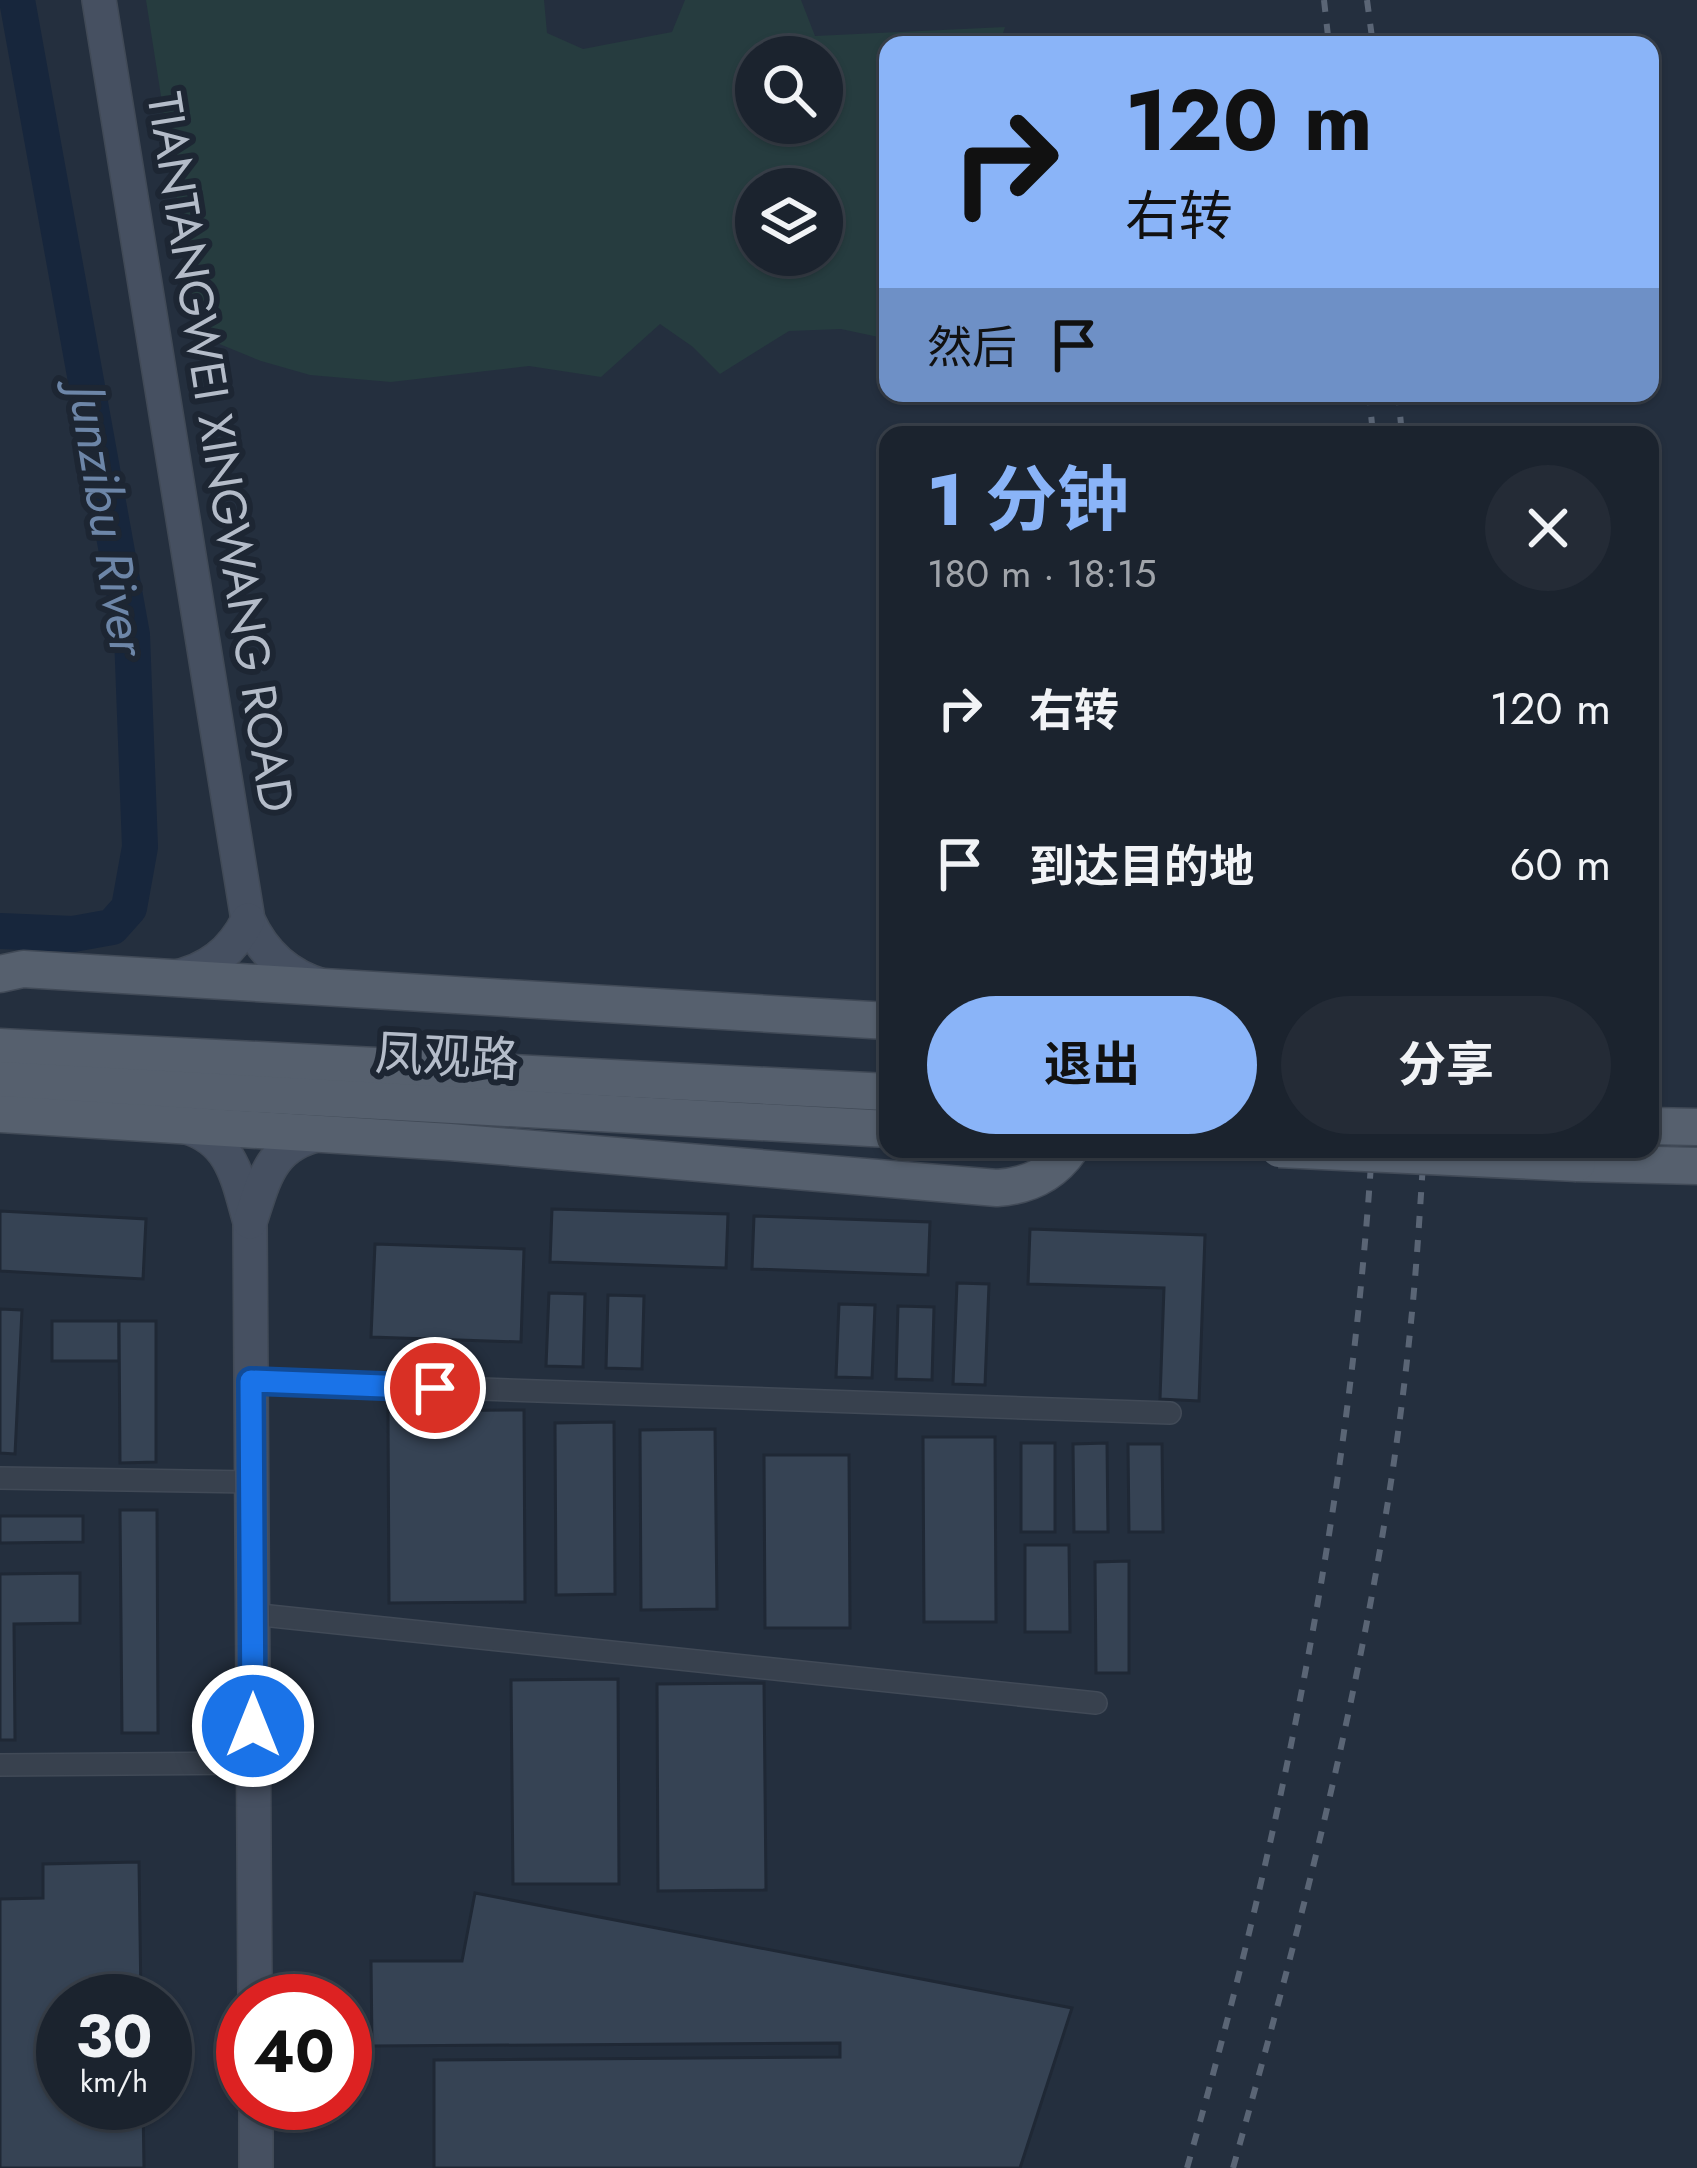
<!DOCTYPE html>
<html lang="zh">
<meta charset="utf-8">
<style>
body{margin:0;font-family:Jost,"Noto Sans SC",sans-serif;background:#242b36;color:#f1f3f6;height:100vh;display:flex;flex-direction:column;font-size:45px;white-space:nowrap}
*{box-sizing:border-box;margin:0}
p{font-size:39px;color:#a0a4aa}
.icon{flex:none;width:66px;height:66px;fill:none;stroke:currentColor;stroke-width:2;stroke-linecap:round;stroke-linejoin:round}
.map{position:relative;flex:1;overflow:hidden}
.drawer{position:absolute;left:879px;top:426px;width:780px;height:732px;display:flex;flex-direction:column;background:#1b232e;border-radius:24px;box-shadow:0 3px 9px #0004,0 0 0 3px #39404a}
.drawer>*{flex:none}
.banner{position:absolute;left:879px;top:36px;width:780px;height:366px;border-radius:24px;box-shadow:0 3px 9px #0004,0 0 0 3px #39404a;background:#8ab4f8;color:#111;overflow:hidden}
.fabs{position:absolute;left:735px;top:36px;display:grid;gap:24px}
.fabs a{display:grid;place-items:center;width:108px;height:108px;border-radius:50%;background:#1b232e;box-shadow:0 3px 9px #0004,0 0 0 3px #39404a;font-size:60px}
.speed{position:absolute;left:36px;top:1974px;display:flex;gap:24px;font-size:60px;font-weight:700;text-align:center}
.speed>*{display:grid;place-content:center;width:156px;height:156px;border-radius:50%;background:#1b232e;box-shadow:0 3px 9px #0004,0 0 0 3px #39404a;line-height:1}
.speed small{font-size:30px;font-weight:400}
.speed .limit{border:18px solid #d22;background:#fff;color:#111}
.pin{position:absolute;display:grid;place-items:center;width:102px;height:102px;color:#fff;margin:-51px;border:6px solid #fff;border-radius:50%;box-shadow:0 3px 12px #0007}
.me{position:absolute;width:132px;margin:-66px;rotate:0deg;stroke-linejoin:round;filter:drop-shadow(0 0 9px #0008)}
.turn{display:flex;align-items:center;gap:42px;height:252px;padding:0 48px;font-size:54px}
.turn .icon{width:156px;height:156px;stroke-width:2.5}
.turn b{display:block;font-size:84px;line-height:102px}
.then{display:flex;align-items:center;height:114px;padding:0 48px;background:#0003;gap:24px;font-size:45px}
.round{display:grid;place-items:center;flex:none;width:126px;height:126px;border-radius:63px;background:#242b36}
.head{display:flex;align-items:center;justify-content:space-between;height:204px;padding:0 48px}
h1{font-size:72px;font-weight:700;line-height:90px;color:#8ab4f8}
.action{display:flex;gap:24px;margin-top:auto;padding:24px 48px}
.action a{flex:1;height:138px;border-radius:72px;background:#8ab4f8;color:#111;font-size:48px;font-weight:700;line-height:138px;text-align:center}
.action a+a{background:#242b36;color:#f1f3f6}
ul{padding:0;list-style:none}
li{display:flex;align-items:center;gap:36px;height:156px;padding:0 48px}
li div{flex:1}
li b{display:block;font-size:45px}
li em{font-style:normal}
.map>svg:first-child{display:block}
</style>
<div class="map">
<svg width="1697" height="2168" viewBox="0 0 1697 2168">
<rect width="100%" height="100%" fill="#242f3e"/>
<!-- green -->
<path fill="#263c3f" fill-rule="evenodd" d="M146 0H544L547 33 583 49 672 32 685 0H801L815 36 1005 27 999 45H888V339L841 329 789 331 720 374 693 347 660 324 601 377 529 366 391 382 310 375 261 361 217 343 195 314ZM756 57H822V123H756ZM756 189H822V255H756Z"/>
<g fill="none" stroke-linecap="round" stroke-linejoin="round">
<!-- river -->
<path stroke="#17263c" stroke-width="36" d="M0 931 73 934 112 927 129 908 140 847 132 635 17 0"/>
</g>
<!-- building -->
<g fill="#364354" stroke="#1f2835" stroke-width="3">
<path d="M552 1209 728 1214 726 1268 550 1262Z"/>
<path d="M0 1211 146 1219 143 1279 0 1271Z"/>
<path d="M754 1216 930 1222 928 1275 752 1269Z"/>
<path d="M1030 1229 1205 1235 1199 1401 1160 1399 1164 1288 1028 1284Z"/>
<path d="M375 1244 524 1249 521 1342 371 1337Z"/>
<path d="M957 1283 989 1284 985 1385 953 1384Z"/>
<path d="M549 1293 585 1294 583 1367 546 1366Z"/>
<path d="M608 1295 644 1296 642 1369 606 1368Z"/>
<path d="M839 1304 875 1305 872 1378 836 1377Z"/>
<path d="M898 1306 934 1307 932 1380 896 1379Z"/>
<path d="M0 1309 22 1310 15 1454 0 1453Z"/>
<rect x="52" y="1321" width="67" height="40"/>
<path d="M119 1321H156V1462L120 1463Z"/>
<path d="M524 1410 525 1602 389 1603 388 1411Z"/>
<path d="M614 1422 615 1594 556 1595 555 1423Z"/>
<path d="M715 1429 717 1609 641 1610 640 1430Z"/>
<path d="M923 1437H995L996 1622H924Z"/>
<rect x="1021" y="1443" width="34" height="89"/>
<path d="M1107 1443 1108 1532H1074L1073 1444Z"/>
<path d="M1128 1444H1162L1163 1532H1129Z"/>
<path d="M764 1455H849L850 1628H765Z"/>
<path d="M120 1510H157L158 1733H122Z"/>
<path d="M0 1516H83V1542L0 1543Z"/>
<path d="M1025 1545H1069L1070 1632H1025Z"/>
<path d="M1129 1561V1673H1096L1095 1562Z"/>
<path d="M80 1573V1623L14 1624 15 1740H0V1574Z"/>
<path d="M618 1679 619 1884H513L511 1680Z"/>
<path d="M764 1683 766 1890 658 1891 657 1684Z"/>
<path d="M139 1862 141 2001H63V2103H143L144 2168H0V1899L43 1898V1864Z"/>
<path d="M475 1893 1072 2008 1020 2168H434V2060L840 2057V2043L372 2046 371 1961H462Z"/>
</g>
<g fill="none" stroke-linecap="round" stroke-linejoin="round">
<!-- street casing -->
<g stroke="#414a57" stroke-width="24">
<g id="street">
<path d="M251 1381 1170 1413"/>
<path d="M0 1478 252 1482"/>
<path d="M252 1614 1096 1703"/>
<path d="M0 1765 254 1763"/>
</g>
</g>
<!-- secondary casing -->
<g stroke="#414a57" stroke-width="36">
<g id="secondary">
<path d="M99 0 248 920C263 953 287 976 323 986"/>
<path d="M172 978C208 971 232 952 248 920"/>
<path d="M186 1127C233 1140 238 1181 250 1222L255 2001"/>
<path d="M250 1222C264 1180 270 1144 321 1134"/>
<path d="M256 2103V2168"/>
</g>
</g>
<!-- primary casing -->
<g stroke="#414a57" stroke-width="39">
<g id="primary">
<path d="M0 974 23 969 888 1021"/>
<path d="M0 1047 888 1092"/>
<path d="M0 1080 888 1129"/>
<path d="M0 1114 450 1142 997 1188C1028 1186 1052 1175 1070 1149"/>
<path d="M1650 1126 1697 1127"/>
<path d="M1577 1163 1697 1166"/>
</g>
</g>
<!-- street -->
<use href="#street" stroke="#38414e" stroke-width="21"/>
<!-- secondary -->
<use href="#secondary" stroke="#465061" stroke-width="33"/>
<!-- primary -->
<use href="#primary" stroke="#56606e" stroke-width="36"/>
<!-- rail -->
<g stroke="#5a6575" stroke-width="6" stroke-dasharray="12 12" stroke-linecap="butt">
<path d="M1324 0 1329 45"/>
<path d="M1367 0 1373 45"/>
<path d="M1369 393 1373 435"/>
<path d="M1398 393 1402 435"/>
<path d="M1187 2168C1282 1835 1350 1495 1372 1149"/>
<path d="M1233 2168C1311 1891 1383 1608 1411 1322 1417 1264 1420 1207 1424 1149"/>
</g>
<!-- primary-bridge casing -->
<g stroke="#414a57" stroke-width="39" stroke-linecap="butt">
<path id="primary-bridge" d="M1279 1149 1577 1163"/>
</g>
<!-- primary-bridge -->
<use href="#primary-bridge" stroke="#56606e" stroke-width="36"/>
</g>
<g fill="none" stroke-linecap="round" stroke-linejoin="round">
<!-- route casing -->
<g stroke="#114b97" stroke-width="30">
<path id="route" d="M253 1726 251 1381 435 1388"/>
</g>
<!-- route -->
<use href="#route" stroke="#1a73e8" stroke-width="21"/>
</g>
<g text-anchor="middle" stroke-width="12" stroke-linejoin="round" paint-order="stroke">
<!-- street labels -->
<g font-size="48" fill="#b4bcc9" stroke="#1d2633">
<text transform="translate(221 452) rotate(81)" y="17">TIANTANGWEI XINGWANG ROAD</text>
<text transform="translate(447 1056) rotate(3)" y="17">凤观路</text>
</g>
<!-- water labels -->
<g font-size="51" font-style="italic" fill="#6d86a8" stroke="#1d2633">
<text transform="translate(108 520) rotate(81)" y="18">Junzibu River</text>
</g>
</g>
</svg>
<div class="fabs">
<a><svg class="icon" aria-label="search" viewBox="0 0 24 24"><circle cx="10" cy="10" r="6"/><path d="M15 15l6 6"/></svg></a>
<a><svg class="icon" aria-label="layers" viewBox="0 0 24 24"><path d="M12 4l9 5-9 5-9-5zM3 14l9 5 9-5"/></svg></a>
</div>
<div class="speed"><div>30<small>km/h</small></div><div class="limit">40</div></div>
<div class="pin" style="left:435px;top:1388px;background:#d93025"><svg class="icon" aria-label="arrive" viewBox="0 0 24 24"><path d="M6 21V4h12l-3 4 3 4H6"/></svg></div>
<svg class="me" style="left:253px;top:1726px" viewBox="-20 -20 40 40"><circle r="17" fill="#1a73e8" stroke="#fff" stroke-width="3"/><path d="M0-11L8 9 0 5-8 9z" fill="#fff"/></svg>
<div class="banner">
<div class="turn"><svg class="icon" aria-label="right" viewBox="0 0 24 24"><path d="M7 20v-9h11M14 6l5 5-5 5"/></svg><div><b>120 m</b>右转</div></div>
<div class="then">然后<svg class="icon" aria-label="arrive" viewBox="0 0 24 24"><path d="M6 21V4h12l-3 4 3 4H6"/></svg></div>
</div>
<section class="drawer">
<div class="head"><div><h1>1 分钟</h1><p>180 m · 18:15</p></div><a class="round"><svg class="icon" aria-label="close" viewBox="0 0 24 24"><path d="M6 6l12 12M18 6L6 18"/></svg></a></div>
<ul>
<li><svg class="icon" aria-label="right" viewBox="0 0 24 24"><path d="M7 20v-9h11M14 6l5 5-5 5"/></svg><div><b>右转</b></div><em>120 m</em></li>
<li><svg class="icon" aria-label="arrive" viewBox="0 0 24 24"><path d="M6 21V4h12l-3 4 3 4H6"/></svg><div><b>到达目的地</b></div><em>60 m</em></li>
</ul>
<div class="action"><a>退出</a><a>分享</a></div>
</section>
</div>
